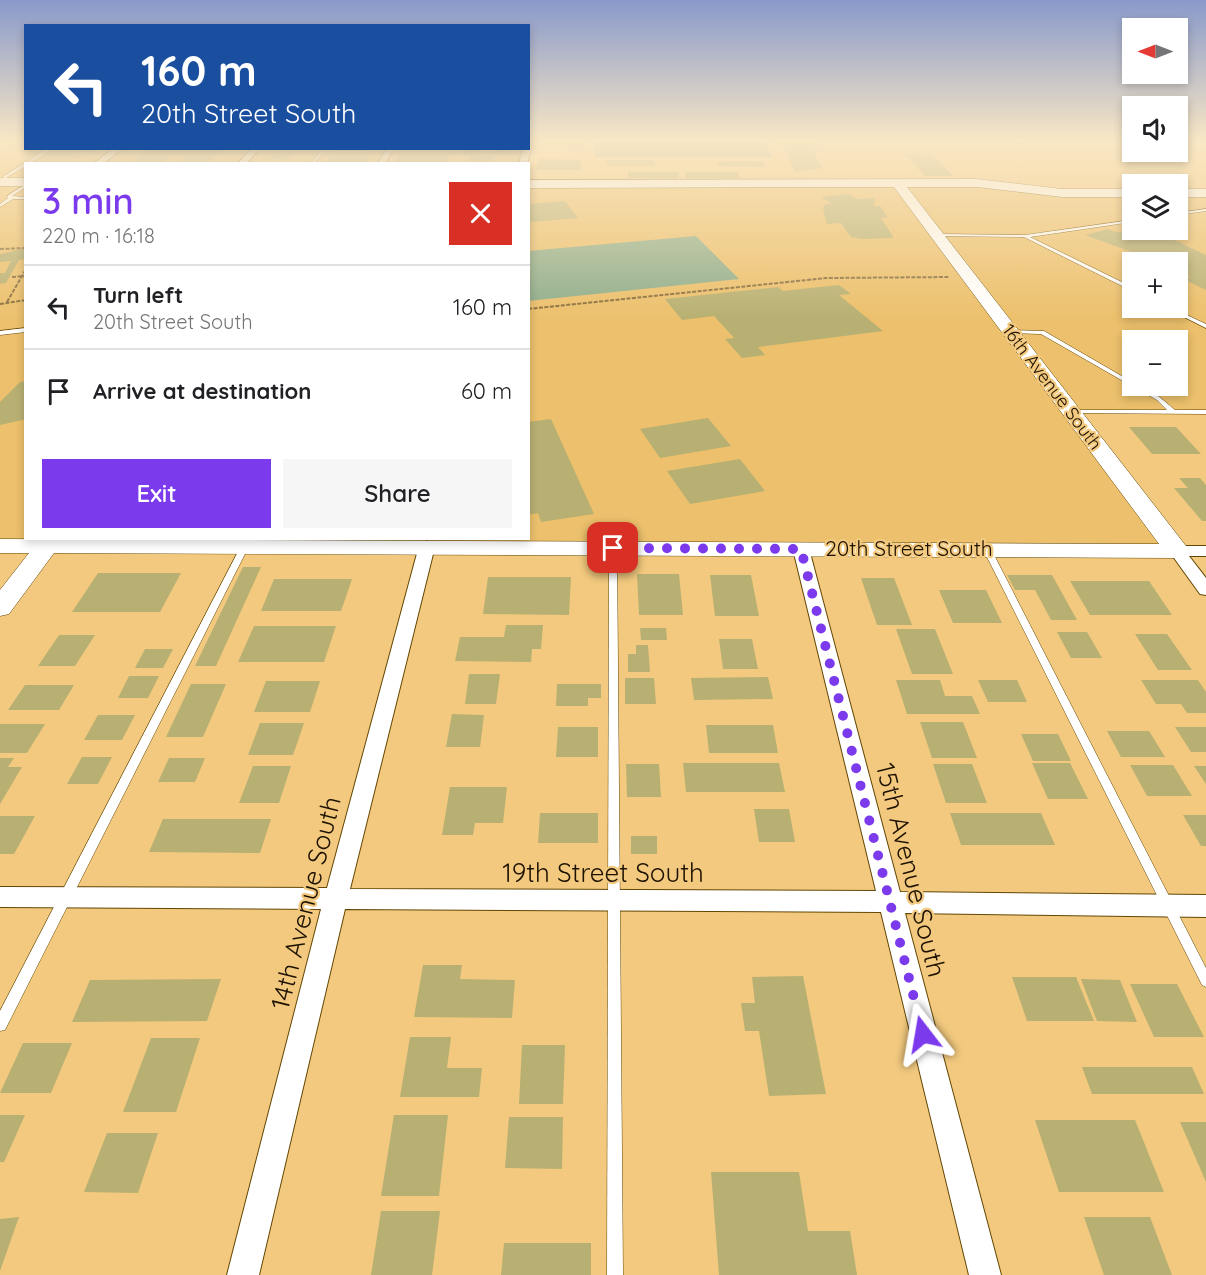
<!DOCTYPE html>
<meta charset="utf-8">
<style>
body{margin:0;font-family:Quicksand,sans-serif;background:#f6f6f6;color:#202124;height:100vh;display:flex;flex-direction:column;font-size:22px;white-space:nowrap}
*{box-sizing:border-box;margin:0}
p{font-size:20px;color:#757577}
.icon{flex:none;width:33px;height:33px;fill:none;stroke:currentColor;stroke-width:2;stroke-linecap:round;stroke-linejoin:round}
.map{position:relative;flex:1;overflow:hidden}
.side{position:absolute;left:24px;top:162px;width:506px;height:378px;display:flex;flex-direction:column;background:#fff;border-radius:0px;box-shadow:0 3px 9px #0003}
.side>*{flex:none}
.banner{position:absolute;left:24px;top:24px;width:506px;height:126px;border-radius:0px;box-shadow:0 3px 9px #0003;background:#1a4fa0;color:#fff;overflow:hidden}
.needle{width:39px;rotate:270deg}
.controls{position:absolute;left:1122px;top:18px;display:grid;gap:12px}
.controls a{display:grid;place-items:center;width:66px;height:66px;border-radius:0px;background:#fff;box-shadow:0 3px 9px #0003;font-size:30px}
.pin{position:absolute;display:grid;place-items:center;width:51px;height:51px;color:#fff;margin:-26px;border-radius:12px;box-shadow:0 3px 9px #0006}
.me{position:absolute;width:66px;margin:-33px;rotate:346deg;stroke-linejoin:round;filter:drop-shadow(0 0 4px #0008)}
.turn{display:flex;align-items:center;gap:21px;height:126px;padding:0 18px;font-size:27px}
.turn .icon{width:78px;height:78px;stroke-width:2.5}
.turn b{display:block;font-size:42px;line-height:51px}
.round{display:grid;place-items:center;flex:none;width:63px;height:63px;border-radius:0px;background:#f6f6f6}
.headline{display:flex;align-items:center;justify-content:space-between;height:102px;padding:0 18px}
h1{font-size:36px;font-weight:600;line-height:45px;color:#7c3aed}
.button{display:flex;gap:12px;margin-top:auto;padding:12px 18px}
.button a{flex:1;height:69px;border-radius:0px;background:#7c3aed;color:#fff;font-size:24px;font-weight:600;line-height:69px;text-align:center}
.button a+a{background:#f6f6f6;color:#202124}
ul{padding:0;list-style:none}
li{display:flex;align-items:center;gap:18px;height:84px;padding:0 18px;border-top:2px solid #e0e0e0}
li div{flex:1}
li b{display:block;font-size:22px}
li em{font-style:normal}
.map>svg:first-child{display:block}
</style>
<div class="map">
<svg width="1206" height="1275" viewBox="0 0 1206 1275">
<rect width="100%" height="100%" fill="#f2c97e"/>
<!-- built -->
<path fill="#ecc06c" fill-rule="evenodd" d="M0 140H25L26 148 257 149 241 163 26 164V538H528V184L977 183 1062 193H1132V230H1178V193H1206V412H1073L1177 551 0 545ZM1132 262H1178V308H1132ZM1132 340H1178V386H1132Z"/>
<!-- green -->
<g fill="#8ead8b">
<path d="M595 140H764L772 157H595Z"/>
<path d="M696 236 739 279 528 301V251Z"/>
</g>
<!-- building -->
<g fill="#b8b072">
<path d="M21 140H26V148L8 147Z"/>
<path d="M547 140H584L583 149H569L570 145H546Z"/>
<path d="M781 140H816L825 151H813L822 168 795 172Z"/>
<path d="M56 148H103L97 152H76L72 155H84L80 158H41Z"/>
<path d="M150 148 194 149 224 148 207 164H177L188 154H172L160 164H130Z"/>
<path d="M335 148H372L370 151H333Z"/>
<path d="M465 148H480L478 156H493L491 161H468L470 155H463Z"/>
<path d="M498 148H510L508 154H481L482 151H497Z"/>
<path d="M276 153H293L287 159H269Z"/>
<path d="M908 153 932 154 953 176H925L905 154Z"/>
<path d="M400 154H450L445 164H394Z"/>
<path d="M330 157H370L366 164H325Z"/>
<path d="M539 159 581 160 580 170H536Z"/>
<path d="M606 160H654L655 166H606Z"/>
<path d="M717 161H763L765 167 718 166Z"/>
<path d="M628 172H678L679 178H628Z"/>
<path d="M685 172H738L740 178H686Z"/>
<path d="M848 194 857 199 875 198 874 206H880L888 217 881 218 894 238 862 239 851 237 841 223 827 224 823 209 825 204H832L821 197Z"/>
<path d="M565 201 578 218 531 222 528 217V204Z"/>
<path d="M1108 229 1115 232 1153 230 1206 255V290L1181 278 1191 277 1178 271V262H1159L1085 235Z"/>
<path d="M22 249 26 251V259L19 260 6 283 0 284V273H5L11 261 0 262V254Z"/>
<path d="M839 285 851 294 839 295 883 331 758 347 765 355 742 358 725 339 734 338 714 316 682 320 665 299 778 287 783 291Z"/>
<path d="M26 381V419L0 425V402L20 382Z"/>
<path d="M708 418 731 446 660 458 640 429Z"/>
<path d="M551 419 594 514 541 522 538 513 528 515V422Z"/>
<path d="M1129 427H1176L1201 454H1152Z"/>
<path d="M740 459 765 491 690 504 667 471Z"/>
<path d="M1179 478H1200L1206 485V521H1202L1174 488H1188Z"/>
<path d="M243 567H261L216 666H195Z"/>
<path d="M98 573H181L160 612H72Z"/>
<path d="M637 574H679L683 615H639Z"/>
<path d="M710 575H751L759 616H715Z"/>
<path d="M1007 575H1052L1077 620H1051L1035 590H1015Z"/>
<path d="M488 577H571L569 615 483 614Z"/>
<path d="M861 578H894L912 625H877Z"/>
<path d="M274 579H352L341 611H261Z"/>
<path d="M1070 581H1149L1172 615H1090Z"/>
<path d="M939 590H986L1002 623H953Z"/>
<path d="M506 625H543L541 649H532L531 662 455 661 460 637H504Z"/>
<path d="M254 626H336L324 662H238Z"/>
<path d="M640 628H666L667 640H641Z"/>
<path d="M896 629H935L953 674H912Z"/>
<path d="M1057 632H1087L1102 658H1071Z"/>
<path d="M1135 634H1167L1192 670H1158Z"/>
<path d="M59 635H95L75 666H38Z"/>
<path d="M719 639H752L758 669H723Z"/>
<path d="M636 645H648L650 672H628V654H636Z"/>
<path d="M145 649H173L163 668H135Z"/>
<path d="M469 674H500L496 704H465Z"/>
<path d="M129 676H159L148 698H118Z"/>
<path d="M768 677 773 699 694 700 691 678Z"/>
<path d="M625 678H654L656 704H625Z"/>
<path d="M896 680H940L945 696H972L980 714H907Z"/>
<path d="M978 680H1017L1027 702H988Z"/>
<path d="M1141 680H1198L1206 692V713H1187L1181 704H1156Z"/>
<path d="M266 681H320L310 712H254Z"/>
<path d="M191 684H226L203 737H166Z"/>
<path d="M557 684H601V698H588V706H556Z"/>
<path d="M25 685H74L59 710H8Z"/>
<path d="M452 714 484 715 480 747H446Z"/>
<path d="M98 715H135L122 740H84Z"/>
<path d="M920 722H963L977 758H932Z"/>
<path d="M260 723H304L293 755H248Z"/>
<path d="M0 724H45L27 753H0Z"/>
<path d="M706 725H773L778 753H709Z"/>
<path d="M558 727H598V757H556Z"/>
<path d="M1175 727H1206V752H1191Z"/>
<path d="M1107 731H1149L1165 757H1121Z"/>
<path d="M1021 734H1058L1071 761H1033Z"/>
<path d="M82 757H112L98 784H67Z"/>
<path d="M0 758H14L8 767H22L0 804Z"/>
<path d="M169 758H205L195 782H158Z"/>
<path d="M683 763H779L785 792H686Z"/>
<path d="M1032 763H1070L1088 799H1048Z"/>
<path d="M626 764H659L661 797H627Z"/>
<path d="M933 764H972L987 803H946Z"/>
<path d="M1130 765H1173L1192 796H1147Z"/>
<path d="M253 766H291L279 803H239Z"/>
<path d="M1194 766H1206V784Z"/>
<path d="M450 787H507L503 823H475L473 835H442Z"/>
<path d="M754 809H789L795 842H759Z"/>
<path d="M540 813H598V843H538Z"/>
<path d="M950 813H1041L1055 845H961Z"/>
<path d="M1183 815H1206V846H1201Z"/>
<path d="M0 816H35L14 854H0Z"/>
<path d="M163 819H271L260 853 149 852Z"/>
<rect x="631" y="836" width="26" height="18"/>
<path d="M423 965H462L460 979 515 980 512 1018 414 1017Z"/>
<path d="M803 976 826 1094 769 1096 759 1031H745L741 1003H755L752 977Z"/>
<path d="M1012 977H1076L1094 1021H1027Z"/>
<path d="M221 979 207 1021 72 1022 90 980Z"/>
<path d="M1081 979 1120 980 1137 1022 1097 1021Z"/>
<path d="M1130 984H1177L1204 1037H1154Z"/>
<path d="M410 1037H451L447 1068H482L479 1097H400Z"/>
<path d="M151 1038H200L176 1112H123Z"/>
<path d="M23 1043H72L51 1093H0Z"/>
<path d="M522 1045H565L563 1104H519Z"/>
<path d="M1082 1067H1192L1204 1094H1092Z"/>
<path d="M0 1115H25L4 1162H0Z"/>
<path d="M394 1115H448L439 1196H381Z"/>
<path d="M509 1117H563L562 1169 505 1168Z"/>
<path d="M1035 1120H1135L1164 1192H1059Z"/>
<path d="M1180 1122H1206V1182Z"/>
<path d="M107 1133H158L138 1193 84 1192Z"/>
<path d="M711 1172H799L808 1231H850L857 1275H719Z"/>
<path d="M381 1211H440L432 1275H371Z"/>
<path d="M19 1217 0 1271V1219Z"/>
<path d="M1084 1217H1150L1172 1275H1104Z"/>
<path d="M504 1243H591V1275H501Z"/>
</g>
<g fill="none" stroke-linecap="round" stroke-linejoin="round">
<!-- lane casing -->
<g stroke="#634704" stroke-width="1">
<g id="lane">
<path d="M48 148H53L30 164H26V166L7 177 6 183 0 187 4 176Z"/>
<path d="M323 148H327L314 164H310Z"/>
<path d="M26 184V187L12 196 26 197V199H13L0 207V204L8 198 7 196Z"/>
<path d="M1206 209V211L1178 215V213Z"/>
<path d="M1132 220V222L1030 237 1132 287V291L1024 237 937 236 935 235 937 234 1025 235Z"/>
<path d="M1166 308H1172L1206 324V328Z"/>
<path d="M26 328V332L0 335V331Z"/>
<path d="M1011 330 1044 331 1132 382V386C1149 386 1163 400 1175 410H1206V414L1070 413V411L1072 410H1167L1157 400 1134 387 1133 386 1130 385 1041 334 1009 333V331Z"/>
<path d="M242 544H248L249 546 5 1030 0 1031V1011Z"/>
<path d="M610 546H613L617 548 623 1275H607L609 548Z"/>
<path d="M984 547H987L991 549 1206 968V987L1202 985 983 549Z"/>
</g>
</g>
<!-- street casing -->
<g stroke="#634704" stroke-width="2">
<g id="street">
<path d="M528 146 531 148 527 164H519L523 148H528Z"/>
<path d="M114 148H123L103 164H93Z"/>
<path d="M252 148H260L246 164H237Z"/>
<path d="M387 148H394L385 164H377Z"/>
<path d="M427 541 435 546 350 889 876 891 793 549 801 544 809 549 900 892 1206 895V917L905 913 1001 1275H969L881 912 345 909 259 1275H227L321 909 0 907V887L327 888 419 546Z"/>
<path d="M1177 546H1206V556H1189L1206 578V595L1200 594 1169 551Z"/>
</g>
</g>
<!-- secondary casing -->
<g stroke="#634704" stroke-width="1">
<g id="secondary">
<rect x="0" y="178" width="26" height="8"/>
<path d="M977 179 1062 189H1132V197H1062L977 187H907L1186 546 1189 551 1186 556 1177 558 54 553 9 614 0 616V590L29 553H0V539L1159 544 894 187 528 188V180Z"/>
<rect x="1178" y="189" width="28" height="8"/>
</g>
</g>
<!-- path -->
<g stroke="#886e3f" stroke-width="2" stroke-dasharray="4 1.5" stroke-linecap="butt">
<path d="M0 249 26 248"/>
<path d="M12 277 26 276"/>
<path d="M7 302 26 269"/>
<path d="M0 304 26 300"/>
<path d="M528 309 826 278 949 277"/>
</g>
<!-- lane -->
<use href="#lane" fill="#fff" fill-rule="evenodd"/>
<!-- street -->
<use href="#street" fill="#fff" fill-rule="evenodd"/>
<!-- secondary -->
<use href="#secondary" fill="#fff" fill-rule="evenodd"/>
</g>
<!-- sky -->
<linearGradient id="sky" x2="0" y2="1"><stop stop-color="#8899ca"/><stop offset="0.44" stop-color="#f9e7c5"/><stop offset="1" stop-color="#f9e7c5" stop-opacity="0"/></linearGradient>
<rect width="1206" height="319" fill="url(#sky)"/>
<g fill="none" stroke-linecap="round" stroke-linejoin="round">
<!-- route -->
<path stroke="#7c3aed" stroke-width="10" stroke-dasharray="0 18" d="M613 548 801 549 923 1034"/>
</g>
<g text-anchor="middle" stroke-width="4.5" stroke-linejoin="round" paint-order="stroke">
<!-- far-street labels -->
<g font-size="18" fill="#1d1100" stroke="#f2c97e">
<text transform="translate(1052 387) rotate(53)" y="6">16th Avenue South</text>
</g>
<!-- street labels -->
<g font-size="21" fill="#1d1100" stroke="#f2c97e">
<text x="909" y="556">20th Street South</text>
</g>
<!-- near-street labels -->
<g font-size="26" fill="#1d1100" stroke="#f2c97e">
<text transform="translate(911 870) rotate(76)" y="9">15th Avenue South</text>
<text x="603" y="882">19th Street South</text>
<text transform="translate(306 903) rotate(-76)" y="9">14th Avenue South</text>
</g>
</g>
</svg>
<div class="controls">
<a><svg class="needle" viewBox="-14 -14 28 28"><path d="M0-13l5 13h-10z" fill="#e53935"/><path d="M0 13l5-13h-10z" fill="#757577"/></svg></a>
<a><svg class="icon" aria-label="sound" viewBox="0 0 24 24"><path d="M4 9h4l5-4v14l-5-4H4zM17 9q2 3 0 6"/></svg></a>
<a><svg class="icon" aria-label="layers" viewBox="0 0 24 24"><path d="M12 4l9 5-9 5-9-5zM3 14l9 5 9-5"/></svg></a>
<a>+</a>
<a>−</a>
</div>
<div class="pin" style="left:613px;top:548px;background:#d93025"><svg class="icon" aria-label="arrive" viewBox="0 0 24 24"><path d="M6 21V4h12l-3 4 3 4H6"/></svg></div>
<svg class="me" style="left:923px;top:1034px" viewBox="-20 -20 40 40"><path d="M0-17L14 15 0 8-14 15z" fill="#7c3aed" stroke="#fff" stroke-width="4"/></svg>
<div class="banner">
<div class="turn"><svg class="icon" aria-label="left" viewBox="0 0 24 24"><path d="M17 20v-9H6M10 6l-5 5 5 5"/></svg><div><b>160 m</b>20th Street South</div></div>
</div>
<section class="side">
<div class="headline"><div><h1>3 min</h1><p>220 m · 16:18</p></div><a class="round" style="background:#d93025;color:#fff"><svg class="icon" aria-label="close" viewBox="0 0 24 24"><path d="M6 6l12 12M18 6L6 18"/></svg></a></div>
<ul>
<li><svg class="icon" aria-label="left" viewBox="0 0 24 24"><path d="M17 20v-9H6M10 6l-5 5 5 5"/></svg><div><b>Turn left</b><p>20th Street South</p></div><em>160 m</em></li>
<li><svg class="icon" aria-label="arrive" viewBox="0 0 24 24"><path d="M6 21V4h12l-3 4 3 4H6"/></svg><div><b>Arrive at destination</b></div><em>60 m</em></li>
</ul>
<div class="button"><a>Exit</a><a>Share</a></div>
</section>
</div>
